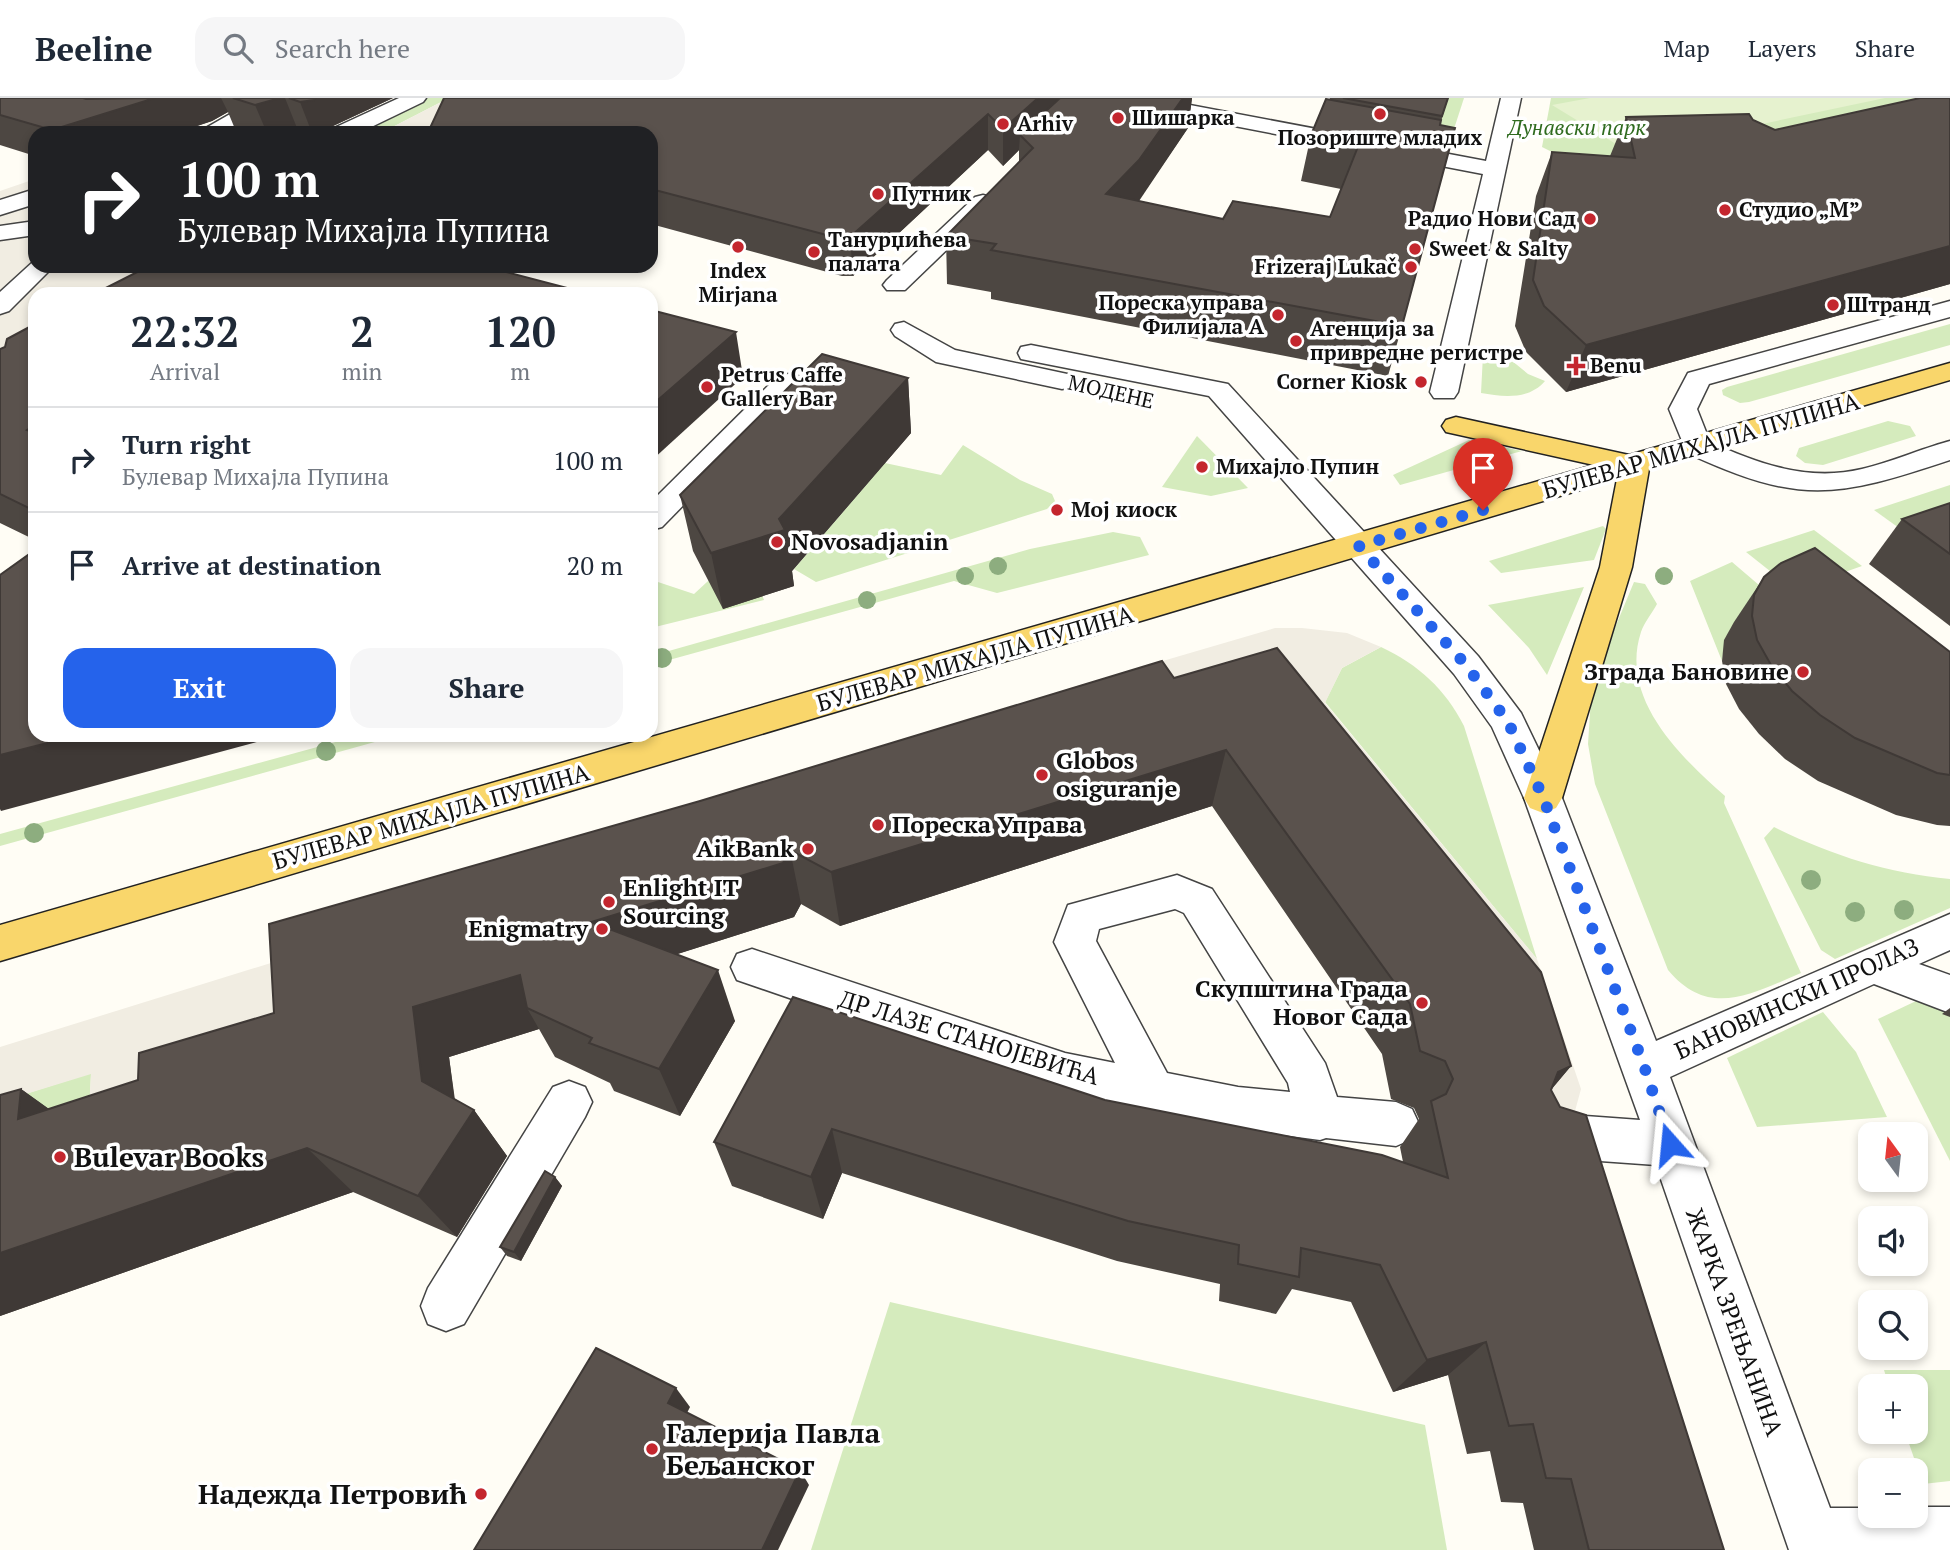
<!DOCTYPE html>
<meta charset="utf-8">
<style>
body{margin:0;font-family:"PT Serif",serif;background:#f6f6f7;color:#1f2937;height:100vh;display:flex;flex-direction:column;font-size:26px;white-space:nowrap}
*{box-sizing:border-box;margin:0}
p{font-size:23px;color:#747a83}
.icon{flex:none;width:38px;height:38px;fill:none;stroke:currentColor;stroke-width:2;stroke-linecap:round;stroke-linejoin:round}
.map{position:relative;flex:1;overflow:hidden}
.drawer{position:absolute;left:28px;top:189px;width:630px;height:455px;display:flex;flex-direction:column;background:#fff;border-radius:21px;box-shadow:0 4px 10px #0003}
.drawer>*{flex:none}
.guide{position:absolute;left:28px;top:28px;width:630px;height:147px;border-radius:21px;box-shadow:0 4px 10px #0003;background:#202124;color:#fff;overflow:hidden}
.needle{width:46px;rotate:345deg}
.fabs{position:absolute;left:1858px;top:1024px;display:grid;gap:14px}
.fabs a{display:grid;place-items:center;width:70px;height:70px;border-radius:14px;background:#fff;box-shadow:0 4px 10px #0003;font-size:35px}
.pin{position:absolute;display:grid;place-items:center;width:60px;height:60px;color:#fff;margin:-72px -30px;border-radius:50% 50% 50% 0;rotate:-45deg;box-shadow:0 0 7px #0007}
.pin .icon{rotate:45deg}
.me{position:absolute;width:77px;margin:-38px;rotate:342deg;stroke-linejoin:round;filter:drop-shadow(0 0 5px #0008)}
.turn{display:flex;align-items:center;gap:24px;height:147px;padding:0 35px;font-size:32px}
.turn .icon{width:91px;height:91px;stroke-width:2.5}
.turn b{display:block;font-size:49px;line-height:60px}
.eta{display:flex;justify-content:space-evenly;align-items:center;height:119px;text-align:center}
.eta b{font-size:42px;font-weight:700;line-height:49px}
.button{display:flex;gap:14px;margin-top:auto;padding:14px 35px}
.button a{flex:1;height:80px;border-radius:21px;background:#2563eb;color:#fff;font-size:28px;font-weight:700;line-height:80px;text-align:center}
.button a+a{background:#f6f6f7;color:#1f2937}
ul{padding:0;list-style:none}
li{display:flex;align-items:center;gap:21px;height:105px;padding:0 35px;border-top:2px solid #e0e1e3}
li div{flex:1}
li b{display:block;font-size:26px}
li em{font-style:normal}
header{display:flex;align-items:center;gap:42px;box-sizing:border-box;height:98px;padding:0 35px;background:#fff;border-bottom:2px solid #e0e1e3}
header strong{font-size:33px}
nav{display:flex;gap:38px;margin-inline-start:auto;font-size:24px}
.search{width:490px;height:63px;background:#f6f6f7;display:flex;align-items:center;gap:18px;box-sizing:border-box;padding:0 24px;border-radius:21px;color:#747a83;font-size:26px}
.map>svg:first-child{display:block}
</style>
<header>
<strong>Beeline</strong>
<div class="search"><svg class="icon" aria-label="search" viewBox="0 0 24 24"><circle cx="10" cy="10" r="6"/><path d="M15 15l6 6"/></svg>Search here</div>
<nav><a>Map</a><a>Layers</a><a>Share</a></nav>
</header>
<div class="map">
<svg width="1950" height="1452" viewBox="0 0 1950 1452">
<rect width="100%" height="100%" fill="#fffdf5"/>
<!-- green -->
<g fill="#d5ebbd">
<path d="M428 0H449L381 35H359Z"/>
<path d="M1436 0H1464L1453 34 1437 36Z"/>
<path d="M1551 0H1922L1695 53 1568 62 1542 49Z"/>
<path d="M1950 226V247L1749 304 1740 305 1723 297 1722 292 1727 289Z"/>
<path d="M1483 257 1506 258 1528 276 1545 283C1529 302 1503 299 1481 295Z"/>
<path d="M1888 323 1910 328 1916 338 1823 367 1805 365 1796 358 1799 350Z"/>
<path d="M1197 338 1248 390 1211 398 1162 389Z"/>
<path d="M1469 342 1522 353 1400 387 1393 377Z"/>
<path d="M963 347 1020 382 1052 396 1055 403 1047 411 816 484 794 471 885 365 941 377Z"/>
<path d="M1950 387V439L1924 448 1874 412Z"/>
<path d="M1603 428 1606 431 1594 462 1501 475 1489 463Z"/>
<path d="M1814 432 1862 468 1794 492 1746 454Z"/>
<path d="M1113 434 1140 439 1149 457 997 495 954 483 651 567V558L1030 451Z"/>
<path d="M1732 464 1773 499C1742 514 1726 528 1722 563L1690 483Z"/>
<path d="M720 472 757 484 764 502 651 530V486L655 483 694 496Z"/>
<path d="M1634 484 1645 486 1657 506C1652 515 1644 525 1641 534 1619 601 1681 659 1725 698L1724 705 1801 875C1751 896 1709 921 1668 872L1595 686 1588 646 1592 585Z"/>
<path d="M1584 489 1547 577 1529 550 1488 507Z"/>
<path d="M1381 549C1419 567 1445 591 1464 628L1537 861 1325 604 1342 570Z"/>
<path d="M361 637H400L0 748V736Z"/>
<path d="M1774 729C1831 757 1887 775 1950 781V810L1835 861 1821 852 1764 740Z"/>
<path d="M1950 887V1063L1878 921Z"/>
<path d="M1823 914 1856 954 1887 1019 1757 1029 1727 960Z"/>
<path d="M91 975 89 1027 0 1004Z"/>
<path d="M890 1204 1425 1327 1447 1452H811Z"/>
<path d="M1884 1272H1950V1383L1923 1386 1905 1334H1916V1288H1889Z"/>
</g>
<!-- pitch -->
<path fill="#e6f2cf" d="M1590 0H1885L1629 54 1552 7Z"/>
<!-- plaza -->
<g fill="#f1ede2">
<path d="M449 0 498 35H381Z"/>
<path d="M35 81V168H241L194 196H35V288L0 307V93Z"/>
<path d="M1275 530H1302L1347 535 1381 549 1342 570 1325 605 1537 861 1581 991 1575 1013 1553 1021 1261 608 319 964 0 1056 88 1027 91 976 0 1004V949L1109 605 1067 591Z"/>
</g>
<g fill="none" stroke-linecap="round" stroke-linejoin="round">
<!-- minor casing -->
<g stroke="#444" stroke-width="3">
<g id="minor">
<path d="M258 0H284L224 35H197Z"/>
<path d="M399 0H426L423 4 359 35H331L334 30Z"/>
<path d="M1110 0H1153L1486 63 1501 0H1521L1458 294 1454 300H1434L1430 294 1483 76 1120 6Z"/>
<path d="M35 91V106L0 117V102Z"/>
<path d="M983 97 991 99 995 104 991 109 905 192H887L883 187 887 182 975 99Z"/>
<path d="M35 123V137L0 142V128Z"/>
<path d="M35 162V168H54L9 213 0 216V194Z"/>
<path d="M1950 203V219L1709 286 1697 311 1710 344C1759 366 1808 384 1862 371 1892 364 1920 351 1950 343V362C1836 400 1799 407 1687 355L1669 311 1688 275Z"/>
<path d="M904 224 955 252 1072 277 1076 283 1072 289 1062 291 936 264 895 238 891 232 895 226Z"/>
<path d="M1031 247 1228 286 1478 558 1521 615 1562 700 1656 943 1950 816V852L1919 866 1950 877V915L1874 886 1670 979 1830 1410H1871V1418H1916V1409H1950V1452H1789L1656 1067 1544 1059 1528 1052 1521 1037 1528 1022 1544 1015 1640 1022 1524 700 1492 629 1454 576 1209 298 1021 261 1018 255 1021 249Z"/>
<path d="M788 276 798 278 802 284 798 290 662 429 651 432V404L778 278Z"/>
<path d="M1177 777 1212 791 1325 965 1337 999 1396 1004 1412 1011 1419 1026 1412 1041 1396 1048 1326 1040 1320 1042 1238 1031 1065 995 737 882 731 869 737 856 752 851 1065 955 1115 965 1054 844 1068 807ZM1175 811 1184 815 1288 985 1290 994 1238 989 1167 975 1096 843 1099 831Z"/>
<path d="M569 983 585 989 592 1004 585 1019 464 1226 446 1233 428 1226 421 1208 428 1190 553 989Z"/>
</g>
</g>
<!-- major casing -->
<g stroke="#222" stroke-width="3">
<path id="major" d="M1950 265V282L1649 371 1632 469 1562 700 1556 710 1543 715 1530 710 1524 700 1600 469 1617 381 0 863V827L1594 367 1446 334 1442 328 1446 322 1456 319 1629 357Z"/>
</g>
<!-- minor -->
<use href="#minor" fill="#fff" fill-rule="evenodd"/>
<!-- major -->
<use href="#major" fill="#f9d66b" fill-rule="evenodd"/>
</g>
<!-- trees -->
<g fill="#8dad7f">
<circle cx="1503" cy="261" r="7"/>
<circle cx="998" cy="468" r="9"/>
<circle cx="965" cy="478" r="9"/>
<circle cx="1664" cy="478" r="9"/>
<circle cx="867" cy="502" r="9"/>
<circle cx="662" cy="560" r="10"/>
<circle cx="326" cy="653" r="10"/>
<circle cx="34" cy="735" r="10"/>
<circle cx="1811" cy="782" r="10"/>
<circle cx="1904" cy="812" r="10"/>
<circle cx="1855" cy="814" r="10"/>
</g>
<!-- wall -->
<g fill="#4d4742">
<path d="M0 0H393L333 28 330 35H246L235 31 228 14 212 23 176 35H35V58L0 47Z"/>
<path d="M444 0H1192L1188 30 1138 103 1223 121 1330 119 1341 91 1301 83 1311 37 1330 0H1448L1440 27 1402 228 1388 278 991 201V194L947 186 946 138 1019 65V52L1003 68 988 52 853 178H842L651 126V35H432L430 30Z"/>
<path d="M1950 0V186L1566 294 1526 254 1515 228 1536 98 1552 54 1610 58 1626 19 1753 22 1775 32Z"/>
<path d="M35 226V442L0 425V251L5 249Z"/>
<path d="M908 280 911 335 792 473 794 488 723 511 693 453 680 397Z"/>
<path d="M1950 405V528L1869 466 1902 421Z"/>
<path d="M1764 479 1950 554V728L1937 727 1896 717 1818 683 1785 661 1759 636 1739 611 1726 586 1722 563 1724 542 1734 524Z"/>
<path d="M1174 580 1571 968 1551 992 1724 1452H1534L1523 1405 1501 1404 1490 1353 1467 1356 1448 1277 1393 1294 1351 1204 1292 1191 1276 1216 1219 1203 1220 1186 1117 1163 842 1075 823 1121 732 1088 714 1044 1105 1002 1403 1064 1400 1049 1419 1021 1414 1010 1391 1001 1382 956 1212 708 840 828 801 806 794 819 677 856 735 923 680 1018 614 993 610 985 555 959 539 931 449 959 455 1002 474 1012 507 1058 457 1139 353 1094 0 1218 21 991 49 1011 138 982 274 915Z"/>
<path d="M1950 910V919L1942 916Z"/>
<path d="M555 1079 562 1088 521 1163 507 1158 500 1149Z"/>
</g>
<!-- shaded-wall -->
<g fill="#3f3936">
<path d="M155 0H221L228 14 212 23 176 35H54L52 32Z"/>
<path d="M280 0H285L299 35H267L255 7Z"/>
<path d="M315 0H393L333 28 330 35H312L300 4Z"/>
<path d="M1038 0H1068L1020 37 1019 52 1003 68V31Z"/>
<path d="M1183 0H1192L1188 30 1135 109 1106 96Z"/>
<path d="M988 16V52L853 178 850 139Z"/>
<path d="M1950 148V186L1566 294 1586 247Z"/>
<path d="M736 234 743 279 651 363V308Z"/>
<path d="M908 280 911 335 792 473 794 488 723 511 711 455 779 421Z"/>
<path d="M35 327V343L27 332Z"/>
<path d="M79 637H283L1 713 0 711V657Z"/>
<path d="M1226 652 1212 708 840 828 831 774Z"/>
<path d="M790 752 801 806 794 819 615 876 591 824Z"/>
<path d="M718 872 735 923 680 1018 659 971Z"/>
<path d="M520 877 527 910 539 931 449 959 458 1030 422 983 413 909Z"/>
<path d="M1571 968 1531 1015 1558 974Z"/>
<path d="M21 991 85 1037 18 1021Z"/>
<path d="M474 1012 507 1058 457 1139 418 1098Z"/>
<path d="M832 1031 842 1075 823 1121 811 1079Z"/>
<path d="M307 1050 353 1094 0 1218V1155Z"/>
<path d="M555 1079 562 1088 521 1163 514 1154Z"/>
<path d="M1486 1244 1448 1277 1393 1294 1427 1262Z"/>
<path d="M676 1290 690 1309 683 1323 668 1305Z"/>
<path d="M800 1372 809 1387 778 1452H762Z"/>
</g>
<!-- building -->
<g fill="#5a524d" stroke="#3f3936" stroke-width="2">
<path d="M0 0H83L86 1 155 0 52 32 0 17Z"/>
<path d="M233 0H280L255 7Z"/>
<path d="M289 0H315L314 2 300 4Z"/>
<path d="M444 0H1038L1003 31 988 16 850 139 838 140 651 91V35H435L430 30Z"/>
<path d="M1060 0H1183L1139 62 1106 96 1223 121 1233 103 1330 119 1359 46 1311 37 1326 1 1441 22 1440 27 1455 30 1402 228 991 152 996 146 946 138 1033 50 1020 37Z"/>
<path d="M1343 0H1448L1442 18Z"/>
<path d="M1920 0H1950V148L1586 247 1544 208 1533 182 1552 54 1635 60 1626 19 1749 16 1753 22 1775 32Z"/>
<path d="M149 168H483L590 196H94Z"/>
<path d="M651 212 736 234 651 308Z"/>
<path d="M35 226V327L27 332 35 335V413L0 396V251L5 249 7 241Z"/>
<path d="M822 256 908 280 779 421 785 432 711 455 680 397Z"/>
<path d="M1950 405V456L1902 421Z"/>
<path d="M1815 450 1950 554V677L1937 675 1855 640 1820 617 1792 593 1771 567 1757 542 1752 518 1754 497 1764 479 1781 465Z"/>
<path d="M35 452V637H79L0 657V477Z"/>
<path d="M1277 550 1541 874 1571 968 1558 974 1551 992 1560 1009 1586 1017 1724 1452H1589L1571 1381 1546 1380 1533 1326 1509 1328 1486 1244 1427 1262 1380 1167 1301 1150 1299 1179 1238 1166 1239 1147 1128 1123 832 1031 811 1079 714 1044 793 899 1105 1002 1382 1057 1448 1080 1431 1003 1446 996 1453 981 1445 963 1420 953 1410 906 1226 652 831 774 790 752 783 765 591 824 718 872 659 971 589 945 592 940 527 910 520 877 413 909 422 983 474 1012 418 1098 307 1050 0 1155V997L21 991 18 1021 138 982 139 955 274 915 269 826 700 703 1162 563 1174 580Z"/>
<path d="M545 1073 555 1079 514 1154 500 1149Z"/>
<path d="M596 1250 676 1290 668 1305 800 1372 762 1452H474Z"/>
</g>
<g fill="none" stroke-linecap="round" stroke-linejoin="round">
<!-- route -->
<path stroke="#2563eb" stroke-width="12" stroke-dasharray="0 21.6" d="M1483 412 1359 448 1466 567 1508 624 1543 699 1644 968 1670 1046"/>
</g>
<!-- markers -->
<g fill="#c4262e" stroke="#fff" stroke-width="2.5">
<circle cx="1380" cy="16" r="7"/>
<circle cx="1118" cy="20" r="7"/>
<circle cx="1003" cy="26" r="7"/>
<circle cx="878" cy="96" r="7"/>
<circle cx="1725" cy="112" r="7"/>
<circle cx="1590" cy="121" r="7"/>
<circle cx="738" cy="149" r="7"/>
<circle cx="1415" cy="151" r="7"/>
<circle cx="814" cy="154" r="7"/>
<circle cx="1411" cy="169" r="7"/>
<circle cx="1833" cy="207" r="7"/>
<circle cx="1278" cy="217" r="7"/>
<circle cx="1296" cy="243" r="7"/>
<path d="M1572.5 257.5h7v7h7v7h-7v7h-7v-7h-7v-7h7z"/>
<circle cx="1421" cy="284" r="7"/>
<circle cx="707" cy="289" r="7"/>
<circle cx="1202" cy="369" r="7"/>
<circle cx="1057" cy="412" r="7"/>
<circle cx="777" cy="444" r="7"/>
<circle cx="1803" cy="574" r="7"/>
<circle cx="1042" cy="677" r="7"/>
<circle cx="878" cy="727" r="7"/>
<circle cx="808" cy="751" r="7"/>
<circle cx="609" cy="804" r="7"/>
<circle cx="602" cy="831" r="7"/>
<circle cx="1422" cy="905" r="7"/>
<circle cx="60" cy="1059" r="7"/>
<circle cx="652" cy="1351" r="7"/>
<circle cx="481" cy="1396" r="7"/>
</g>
<g text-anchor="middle" stroke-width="7" stroke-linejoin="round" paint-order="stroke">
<!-- far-poi labels -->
<g font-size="21" font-weight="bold" fill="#111" stroke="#fff" text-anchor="start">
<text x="1132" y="27">Шишарка</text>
<text x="1017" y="33">Arhiv</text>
<text x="1380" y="47" text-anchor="middle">Позориште младих</text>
<text x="892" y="103">Путник</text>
<text x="1739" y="119">Студио „М”</text>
<text x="1576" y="128" text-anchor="end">Радио Нови Сад</text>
<text x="828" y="149">Танурџићева<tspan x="828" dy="24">палата</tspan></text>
<text x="1429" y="158">Sweet &amp; Salty</text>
<text x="1397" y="176" text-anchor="end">Frizeraj Lukač</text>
<text x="738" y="180" text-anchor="middle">Index<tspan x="738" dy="24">Mirjana</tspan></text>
<text x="1264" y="212" text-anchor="end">Пореска управа<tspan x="1264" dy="24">Филијала А</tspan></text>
<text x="1847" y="214">Штранд</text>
<text x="1310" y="238">Агенција за<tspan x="1310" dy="24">привредне регистре</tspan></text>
<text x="1590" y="275">Benu</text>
<text x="721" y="284">Petrus Caffe<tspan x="721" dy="24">Gallery Bar</tspan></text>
<text x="1407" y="291" text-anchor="end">Corner Kiosk</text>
<text x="1216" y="376">Михајло Пупин</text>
<text x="1071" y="419">Мој киоск</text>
</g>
<!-- far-park labels -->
<g font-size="21" font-style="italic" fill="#2f6b1f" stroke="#fff">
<text x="1577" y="37">Дунавски парк</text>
</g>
<!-- far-street labels -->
<g font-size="21" fill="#111" stroke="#fff">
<text transform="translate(1111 294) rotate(13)" y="7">МОДЕНЕ</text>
</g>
<!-- street labels -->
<g font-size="24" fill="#111" stroke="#fff">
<text transform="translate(1701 348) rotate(-16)" y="8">БУЛЕВАР МИХАЈЛА ПУПИНА</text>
<text transform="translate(975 561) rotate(-16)" y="8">БУЛЕВАР МИХАЈЛА ПУПИНА</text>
<text transform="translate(431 719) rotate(-16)" y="8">БУЛЕВАР МИХАЈЛА ПУПИНА</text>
<text transform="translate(1797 901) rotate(-24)" y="8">БАНОВИНСКИ ПРОЛАЗ</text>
<text transform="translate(969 940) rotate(17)" y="8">ДР ЛАЗЕ СТАНОЈЕВИЋА</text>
<text transform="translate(1734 1224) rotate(70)" y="8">ЖАРКА ЗРЕЊАНИНА</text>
</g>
<!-- poi labels -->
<g font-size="24" font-weight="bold" fill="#111" stroke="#fff" text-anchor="start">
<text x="791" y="452">Novosadjanin</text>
<text x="1789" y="582" text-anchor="end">Зграда Бановине</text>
<text x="1056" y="671">Globos<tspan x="1056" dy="28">osiguranje</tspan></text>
<text x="892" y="735">Пореска Управа</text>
<text x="794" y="759" text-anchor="end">AikBank</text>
<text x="623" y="798">Enlight IT<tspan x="623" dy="28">Sourcing</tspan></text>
<text x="588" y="839" text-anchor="end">Enigmatry</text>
<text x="1408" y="899" text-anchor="end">Скупштина Града<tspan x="1408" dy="28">Новог Сада</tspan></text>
</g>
<!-- near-poi labels -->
<g font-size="28" font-weight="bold" fill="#111" stroke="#fff" text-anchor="start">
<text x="74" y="1069">Bulevar Books</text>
<text x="666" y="1345">Галерија Павла<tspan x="666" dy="32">Бељанског</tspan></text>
<text x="467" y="1406" text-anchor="end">Надежда Петровић</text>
</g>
</g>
</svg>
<div class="fabs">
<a><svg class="needle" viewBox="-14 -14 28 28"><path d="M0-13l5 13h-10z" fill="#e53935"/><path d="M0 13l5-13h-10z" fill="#747a83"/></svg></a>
<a><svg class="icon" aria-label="sound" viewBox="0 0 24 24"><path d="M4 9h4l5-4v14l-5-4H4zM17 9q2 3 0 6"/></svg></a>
<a><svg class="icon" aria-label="search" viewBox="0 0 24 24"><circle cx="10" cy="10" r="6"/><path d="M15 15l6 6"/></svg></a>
<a>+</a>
<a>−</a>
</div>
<div class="pin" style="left:1483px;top:412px;background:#d93025"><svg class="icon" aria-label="arrive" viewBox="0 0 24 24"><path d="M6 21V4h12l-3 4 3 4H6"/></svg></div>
<svg class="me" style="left:1670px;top:1046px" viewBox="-20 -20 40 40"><path d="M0-17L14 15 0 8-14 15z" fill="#2563eb" stroke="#fff" stroke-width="4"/></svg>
<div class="guide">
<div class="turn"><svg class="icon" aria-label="right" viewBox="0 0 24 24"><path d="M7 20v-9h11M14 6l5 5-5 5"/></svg><div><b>100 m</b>Булевар Михајла Пупина</div></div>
</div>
<section class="drawer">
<div class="eta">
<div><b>22:32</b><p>Arrival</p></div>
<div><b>2</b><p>min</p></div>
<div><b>120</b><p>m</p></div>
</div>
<ul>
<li><svg class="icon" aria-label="right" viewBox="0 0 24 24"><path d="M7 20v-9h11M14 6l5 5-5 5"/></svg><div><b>Turn right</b><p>Булевар Михајла Пупина</p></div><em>100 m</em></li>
<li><svg class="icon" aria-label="arrive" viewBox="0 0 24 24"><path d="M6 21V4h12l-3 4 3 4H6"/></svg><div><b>Arrive at destination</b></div><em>20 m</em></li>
</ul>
<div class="button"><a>Exit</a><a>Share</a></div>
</section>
</div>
